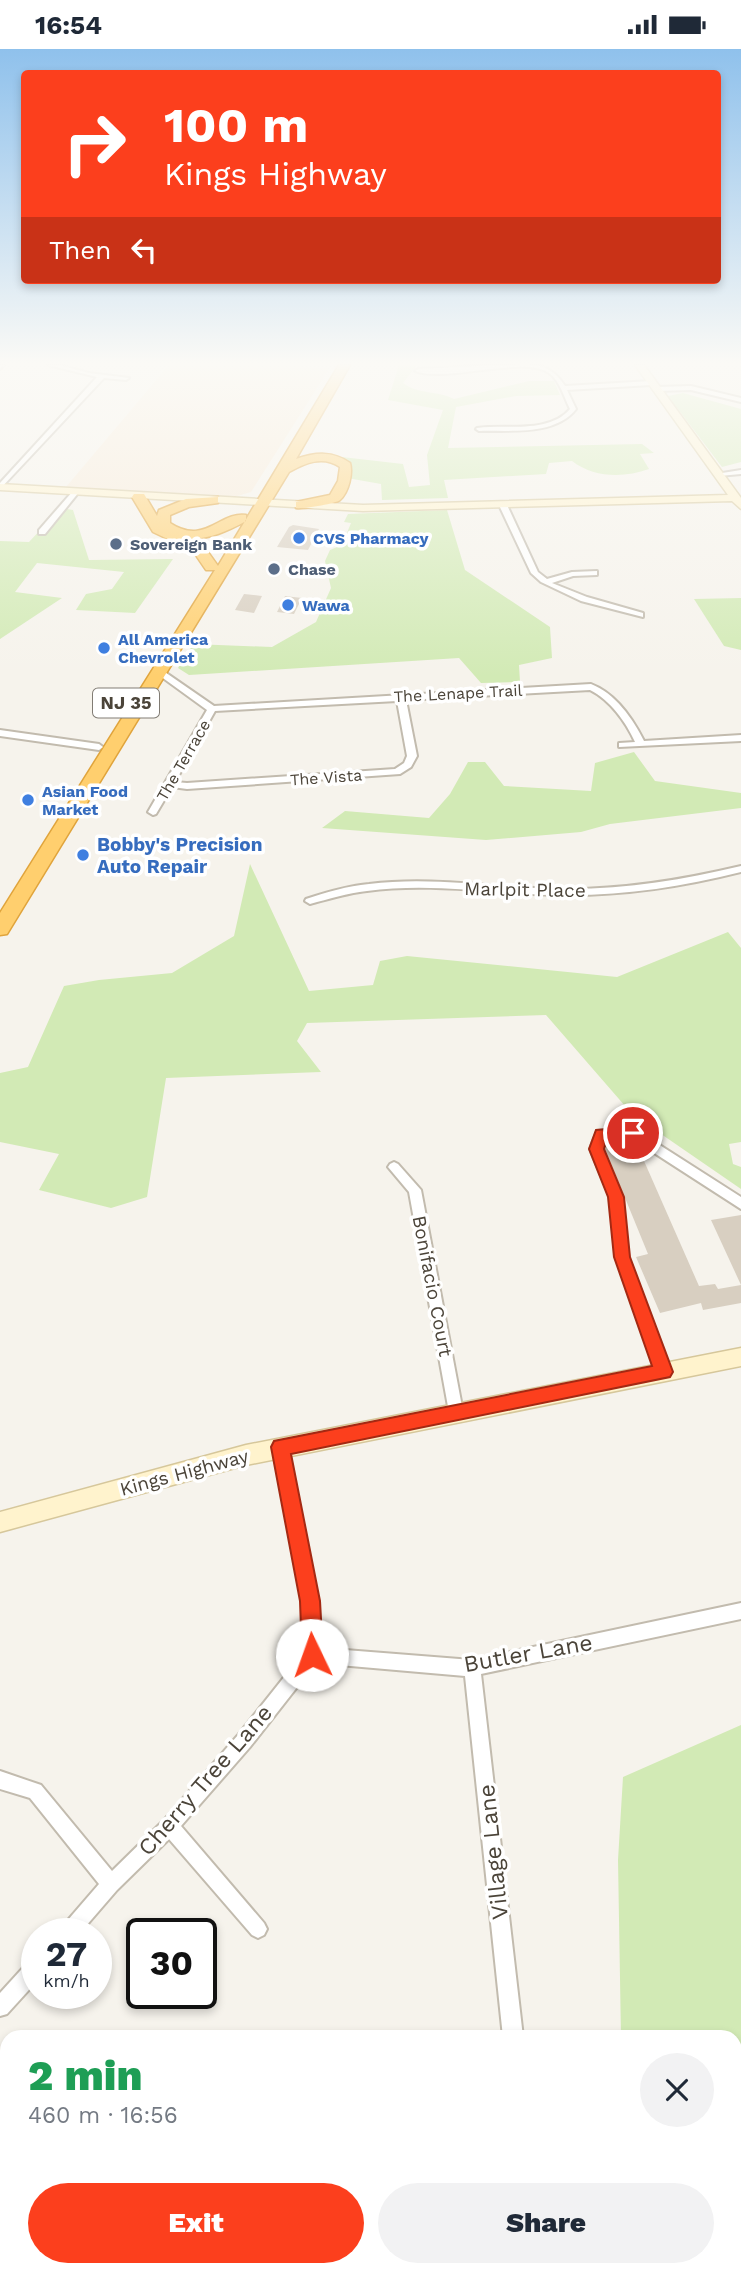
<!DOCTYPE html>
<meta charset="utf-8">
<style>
body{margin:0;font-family:"Work Sans",sans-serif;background:#f2f2f3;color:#1f2937;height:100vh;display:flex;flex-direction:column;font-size:26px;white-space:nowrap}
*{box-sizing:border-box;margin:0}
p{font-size:23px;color:#747a83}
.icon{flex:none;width:38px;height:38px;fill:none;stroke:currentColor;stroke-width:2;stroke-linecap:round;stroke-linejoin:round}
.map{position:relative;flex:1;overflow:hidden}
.panel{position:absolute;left:0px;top:1981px;width:742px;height:247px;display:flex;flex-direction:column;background:#fff;border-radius:21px 21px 0 0;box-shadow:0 4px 10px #0003}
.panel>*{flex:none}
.top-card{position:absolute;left:21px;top:21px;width:700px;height:214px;border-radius:7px;box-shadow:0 4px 10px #0003;background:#fc3f1d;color:#fff;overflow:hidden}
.speed{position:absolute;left:21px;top:1869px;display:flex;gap:14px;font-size:35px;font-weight:700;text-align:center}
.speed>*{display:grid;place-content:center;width:91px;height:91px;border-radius:50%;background:#fff;box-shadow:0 4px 10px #0003;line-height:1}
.speed small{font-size:18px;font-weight:400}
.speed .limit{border:4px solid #111;border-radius:10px;background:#fff;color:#111}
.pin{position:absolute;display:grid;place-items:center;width:60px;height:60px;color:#fff;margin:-30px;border:4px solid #fff;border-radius:50%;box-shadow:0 2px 7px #0007}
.me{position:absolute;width:77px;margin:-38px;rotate:357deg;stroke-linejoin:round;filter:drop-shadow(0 0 5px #0008)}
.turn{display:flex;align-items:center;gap:24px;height:147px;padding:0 28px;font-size:32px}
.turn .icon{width:91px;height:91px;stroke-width:2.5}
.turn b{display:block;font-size:49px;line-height:60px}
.then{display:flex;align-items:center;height:66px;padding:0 28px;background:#0003;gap:14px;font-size:26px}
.round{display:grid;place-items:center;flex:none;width:74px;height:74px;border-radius:37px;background:#f2f2f3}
.head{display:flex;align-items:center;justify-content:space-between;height:119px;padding:0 28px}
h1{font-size:42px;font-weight:800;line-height:52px;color:#1e9e55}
.button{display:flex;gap:14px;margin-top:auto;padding:14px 28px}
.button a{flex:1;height:80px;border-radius:42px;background:#fc3f1d;color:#fff;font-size:28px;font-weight:800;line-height:80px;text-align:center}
.button a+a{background:#f2f2f3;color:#1f2937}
.status{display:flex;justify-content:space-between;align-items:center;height:49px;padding:0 35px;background:#fff;direction:ltr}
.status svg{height:19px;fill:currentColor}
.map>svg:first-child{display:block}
</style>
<div class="status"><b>16:54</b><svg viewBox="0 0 49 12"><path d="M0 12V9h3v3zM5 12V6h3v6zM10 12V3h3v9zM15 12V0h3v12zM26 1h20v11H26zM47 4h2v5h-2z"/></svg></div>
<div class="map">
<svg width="741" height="2227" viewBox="0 0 741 2227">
<rect width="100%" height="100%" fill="#f6f3ec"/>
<!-- commercial -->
<path fill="#f7ead8" d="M169 316H287L329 320 251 443 234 448 66 438Z"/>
<!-- green -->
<g fill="#d2eab5">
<path d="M399 316H417L403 334C419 346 437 341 454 350L529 332H554L560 346 516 347 456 358 448 399 642 395 654 404 640 405 649 420C624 429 594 429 572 412L549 414 546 425 444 431 448 449 382 451 381 435 347 429 333 407 403 415 409 438 430 436 427 406 443 361 388 351Z"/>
<path d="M683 344 741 360V413L722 418 668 347Z"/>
<path d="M61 459 73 461 89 511 173 510 135 564 76 561 86 545 112 540 124 523 37 514 15 543 62 549 0 590V492L29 493Z"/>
<path d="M447 461 465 521 550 578 552 609 519 616 520 633 481 634 459 609 189 626 178 619 193 595 272 598 316 573 331 539 325 512 330 501 342 496 351 474 344 473 348 465Z"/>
<path d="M741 549V601L724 597 694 550Z"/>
<path d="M634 703 655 732 741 744V759L610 775 581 783 486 791 322 779 345 762 429 769 450 745 468 713H485L504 737 591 742 595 714Z"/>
<path d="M250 815 309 942 373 936 380 912 407 907 617 928 728 883 741 899V1093L729 1095 733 1115 741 1118V1140L632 1065 546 966 307 974 297 992 321 1023 166 1029 147 1148 111 1159 39 1141 59 1105 0 1093V1024L28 1018 64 937 99 931 172 924 234 887Z"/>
<path d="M741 1676V2227H595L597 2221H735V1988H621L618 1811 623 1728Z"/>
</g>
<!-- building -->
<g fill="#d8cfc1">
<path d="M293 476 319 480 308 501 277 498 289 478Z"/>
<path d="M244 545 262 547 254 564 235 561Z"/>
<path d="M285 547 302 549 294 565 277 563Z"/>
<path d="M630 1092 637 1096 699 1237 715 1235 718 1240 741 1236V1254L703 1261 701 1254 660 1264 636 1208 648 1205 605 1100 607 1095Z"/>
<path d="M741 1166V1236L711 1171Z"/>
</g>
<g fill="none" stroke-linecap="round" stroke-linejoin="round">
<!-- street casing -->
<g stroke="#c2bbae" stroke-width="4">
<g id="street">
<path d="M0 316H4L0 320Z"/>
<path d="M48 316H59L89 324 129 329 126 331 104 329 0 440V434L97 328Z"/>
<path d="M497 316C526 316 547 309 565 337L651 332 654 334 651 336 567 341 576 360C555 387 510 381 479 382L476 380 477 379C505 375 549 385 570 360 564 348 560 332 549 324 524 306 445 334 415 322L418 320Z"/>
<path d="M691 337 741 349V353L691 341 656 342 653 340 656 338Z"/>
<path d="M741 421V425L719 427 716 425Z"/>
<path d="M73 442 79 443 45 485H39V481Z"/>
<path d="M500 454 507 456 538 523 547 530 572 523 597 522V526L573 527 552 534 587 548 643 564V568L581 552 541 533 531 524 499 456Z"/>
<path d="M159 619 214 657 591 635C615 644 633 670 644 692L741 686V692L619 698V694L635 693C626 673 610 651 590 641L406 651 417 707 411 718 400 725 187 740 172 738 156 765 153 766 148 763 207 661 156 624 155 622ZM397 652 407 707 404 714 395 720 187 734 175 733 215 662Z"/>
<path d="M0 681 99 695 103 698 99 701 0 687Z"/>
<path d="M741 817V823C682 838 622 847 560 846 496 845 431 833 367 842 347 844 329 850 310 855L305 852 306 850C327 843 347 837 369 835 433 827 497 839 561 840 622 841 682 831 741 817Z"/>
<path d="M633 1079 741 1148V1160L631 1089 606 1090 602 1100 622 1148 628 1208 671 1323 669 1327 664 1329 659 1327 657 1323 616 1208 610 1148 590 1100 597 1082Z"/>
<path d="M394 1113 398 1115 421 1141 463 1363 461 1368 456 1369 451 1368 449 1363 409 1143 388 1118 390 1115Z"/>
<path d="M280 1391 285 1393 287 1398 318 1552 320 1599 472 1611 741 1554V1570L481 1625 523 1988H503L465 1627 316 1614 250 1698 181 1777 264 1874 267 1880 264 1886 258 1889 252 1886 169 1790 117 1841 79 1885H58L61 1879 99 1835 30 1749 0 1740V1722L41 1736 112 1822 164 1771 238 1686 304 1603 302 1552 273 1398 275 1393Z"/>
<path d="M37 1909V1932L7 1965 0 1967V1944L30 1911Z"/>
<path d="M217 2221H250L248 2227H215Z"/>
</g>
</g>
<!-- secondary casing -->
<g stroke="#d6c79b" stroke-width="3">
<g id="secondary">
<path d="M635 316H644L741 449V460L732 452 363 462 0 441V435L363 456 728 446Z"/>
<path d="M741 1299V1317L246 1416 0 1483V1463L246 1396Z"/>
</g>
</g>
<!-- highway casing -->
<g stroke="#e0a43c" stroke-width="3">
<path id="highway" d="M339 316H350L296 410C316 403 333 402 350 414 353 424 349 443 340 451 335 455 303 460 296 459V453L330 446 338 432 340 418C323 406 305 414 289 423L7 885 0 886V864L215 521H206L193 502 153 483 132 448 134 445H144L157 467 159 461 186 450 218 448V454L189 458 170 466V474C205 497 220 462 246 466V472C228 482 210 490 189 490L203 496 218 517Z"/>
</g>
<!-- street -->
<use href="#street" fill="#fff" fill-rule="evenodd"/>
<!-- secondary -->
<use href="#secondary" fill="#fff3cd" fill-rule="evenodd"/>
<!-- highway -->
<use href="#highway" fill="#ffcf6e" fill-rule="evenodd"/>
</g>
<!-- sky -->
<linearGradient id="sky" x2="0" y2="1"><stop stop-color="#8fc1ec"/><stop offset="0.5" stop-color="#fbfaf6"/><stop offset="1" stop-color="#fbfaf6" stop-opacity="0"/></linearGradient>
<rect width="741" height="628" fill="url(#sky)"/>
<!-- route -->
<path fill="#fc3f1d" stroke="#a42913" stroke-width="2" d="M633 1078 639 1080 641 1084 639 1088 607 1091 604 1100 624 1148 630 1208 673 1323 670 1328 291 1405 320 1552 323 1606 320 1613 312 1616 305 1613 302 1606 300 1552 271 1398 274 1392 652 1317 614 1208 608 1148 589 1100 596 1081Z"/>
<!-- markers -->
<g fill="#3f7fe0" stroke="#fff" stroke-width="2.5">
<circle cx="299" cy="489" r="7"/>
<circle cx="288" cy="556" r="7"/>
<circle cx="104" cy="599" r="7"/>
<circle cx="28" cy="751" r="7"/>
<circle cx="83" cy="806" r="7"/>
</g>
<g fill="#5c6f8a" stroke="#fff" stroke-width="2.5">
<circle cx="116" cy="495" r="7"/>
<circle cx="274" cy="520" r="7"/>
</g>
<g text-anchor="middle" stroke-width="7" stroke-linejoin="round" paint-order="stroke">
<!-- far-shop labels -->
<g font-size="16" font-weight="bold" fill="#366cbe" stroke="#fff" text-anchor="start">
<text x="313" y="495">CVS Pharmacy</text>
<text x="302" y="562">Wawa</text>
<text x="118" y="596">All America<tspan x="118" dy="18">Chevrolet</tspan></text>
<text x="42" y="748">Asian Food<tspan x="42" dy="18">Market</tspan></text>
</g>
<!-- far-service labels -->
<g font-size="16" font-weight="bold" fill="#4e5e75" stroke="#fff" text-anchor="start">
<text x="130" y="501">Sovereign Bank</text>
<text x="288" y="526">Chase</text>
</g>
<!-- far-street labels -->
<g font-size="16" fill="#4b4439" stroke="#fff">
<text transform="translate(458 644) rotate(-3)" y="6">The Lenape Trail</text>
<text transform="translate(183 711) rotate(-60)" y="6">The Terrace</text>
<text transform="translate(326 728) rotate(-4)" y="6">The Vista</text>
</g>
<!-- shield labels -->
<rect fill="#fff" stroke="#817c74" stroke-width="2" x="93" y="639.5" width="66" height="29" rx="5"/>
<g font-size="18" font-weight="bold" fill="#4b4439">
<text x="126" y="660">NJ 35</text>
</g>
<!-- shop labels -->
<g font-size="19" font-weight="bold" fill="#366cbe" stroke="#fff" text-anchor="start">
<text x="97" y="802">Bobby's Precision<tspan x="97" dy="22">Auto Repair</tspan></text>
</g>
<!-- street labels -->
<g font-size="19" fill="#4b4439" stroke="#fff">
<text transform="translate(525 840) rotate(1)" y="7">Marlpit Place</text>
<text transform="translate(433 1237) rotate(79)" y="7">Bonifacio Court</text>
<text transform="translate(184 1423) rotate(-15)" y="7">Kings Highway</text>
</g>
<!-- near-street labels -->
<g font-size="23" fill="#4b4439" stroke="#fff">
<text transform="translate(528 1604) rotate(-10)" y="8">Butler Lane</text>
<text transform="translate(205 1731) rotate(-49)" y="8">Cherry Tree Lane</text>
<text transform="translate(493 1803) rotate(-96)" y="8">Village Lane</text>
</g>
</g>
</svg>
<div class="speed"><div>27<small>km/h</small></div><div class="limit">30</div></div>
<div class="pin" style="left:633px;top:1084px;background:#d93025"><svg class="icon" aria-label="arrive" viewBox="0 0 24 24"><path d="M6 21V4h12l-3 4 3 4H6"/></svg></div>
<svg class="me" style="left:312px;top:1606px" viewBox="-20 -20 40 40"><circle r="19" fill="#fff"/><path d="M0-13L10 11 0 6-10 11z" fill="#fc3f1d"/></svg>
<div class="top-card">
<div class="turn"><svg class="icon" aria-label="right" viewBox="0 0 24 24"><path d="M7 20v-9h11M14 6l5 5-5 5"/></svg><div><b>100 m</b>Kings Highway</div></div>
<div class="then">Then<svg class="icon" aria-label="left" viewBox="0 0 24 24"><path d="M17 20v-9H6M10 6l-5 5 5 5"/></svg></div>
</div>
<section class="panel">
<div class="head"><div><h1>2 min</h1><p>460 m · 16:56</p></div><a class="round"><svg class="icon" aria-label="close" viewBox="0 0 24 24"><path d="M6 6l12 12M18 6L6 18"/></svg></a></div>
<div class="button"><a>Exit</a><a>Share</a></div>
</section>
</div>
